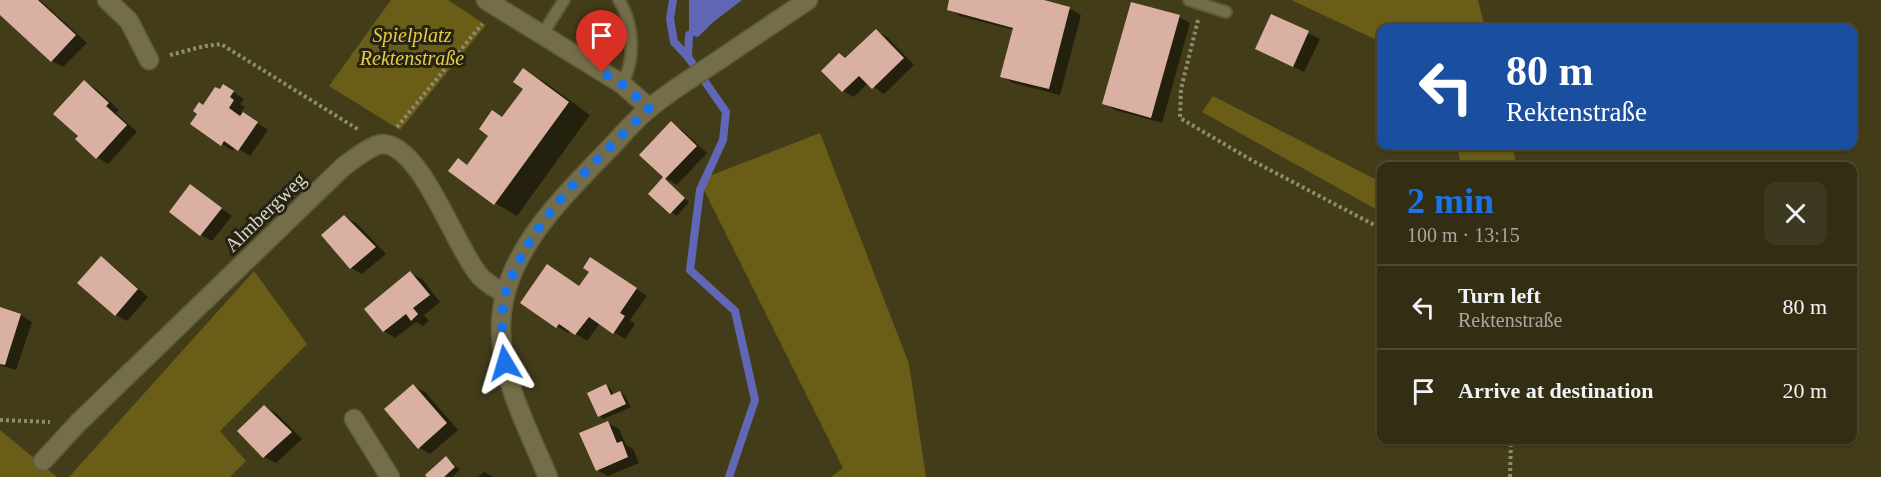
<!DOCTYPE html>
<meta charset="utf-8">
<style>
body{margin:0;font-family:Georgia,serif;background:#3d3921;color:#f1f3f6;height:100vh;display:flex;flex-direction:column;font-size:22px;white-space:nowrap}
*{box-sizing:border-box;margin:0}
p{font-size:20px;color:#a8a8a0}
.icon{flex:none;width:33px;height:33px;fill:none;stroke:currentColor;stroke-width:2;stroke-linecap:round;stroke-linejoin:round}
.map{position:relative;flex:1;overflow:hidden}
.details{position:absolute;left:1377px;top:162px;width:480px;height:282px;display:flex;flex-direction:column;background:#322d13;border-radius:12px;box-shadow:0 2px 4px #0004,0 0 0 2px #4d4933}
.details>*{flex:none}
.hud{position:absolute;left:1377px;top:24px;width:480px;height:126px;border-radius:12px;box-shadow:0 2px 4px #0004,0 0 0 2px #4d4933;background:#1a4fa0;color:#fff;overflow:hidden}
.pin{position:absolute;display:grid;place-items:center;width:51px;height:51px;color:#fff;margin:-62px -26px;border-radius:50% 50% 50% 0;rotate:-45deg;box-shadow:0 0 6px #0007}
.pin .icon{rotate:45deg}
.me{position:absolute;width:66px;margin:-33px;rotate:353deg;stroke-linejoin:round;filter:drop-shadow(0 0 4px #0008)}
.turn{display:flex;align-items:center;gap:21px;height:126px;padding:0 30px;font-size:27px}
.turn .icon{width:78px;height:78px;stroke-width:2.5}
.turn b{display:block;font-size:42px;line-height:51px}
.round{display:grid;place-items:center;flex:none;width:63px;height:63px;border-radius:12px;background:#3d3921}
.headline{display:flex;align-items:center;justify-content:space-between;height:102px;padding:0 30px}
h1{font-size:36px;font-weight:800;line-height:45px;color:#1a73e8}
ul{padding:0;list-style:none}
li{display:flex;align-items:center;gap:18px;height:84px;padding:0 30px;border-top:2px solid #4d4933}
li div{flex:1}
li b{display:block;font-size:22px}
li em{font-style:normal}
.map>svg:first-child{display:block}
</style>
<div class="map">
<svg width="1881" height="477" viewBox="0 0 1881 477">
<rect width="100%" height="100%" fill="#433c19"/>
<!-- green -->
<g fill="#695d17">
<path d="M391 0H448L486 25 400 130 329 86Z"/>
<path d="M1291 0H1478L1485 28H1382L1381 42Z"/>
<path d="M1213 96 1381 182V212L1202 112Z"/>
<path d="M820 133 909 364 926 477H831L843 468 699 180Z"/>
<path d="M1457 146H1512L1517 166H1461Z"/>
<path d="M254 271 307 344 220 431 246 461 230 477H69Z"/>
<path d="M0 430 57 477H0Z"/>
</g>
<!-- water -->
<path fill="#6266b7" d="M689 0H742L712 23 698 37 689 35Z"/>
<!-- shadow -->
<g fill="#0007">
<path d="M0 0H40L87 43 63 67 52 61 0 13Z"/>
<path d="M951 0H1040L1070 9 1081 15 1060 95 1013 83 1002 76 1014 30 960 16 948 9Z"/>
<path d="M1272 16 1320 39 1304 72 1268 54Z"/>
<path d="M1179 17 1190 23 1162 123 1115 110 1104 103Z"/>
<path d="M876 31 887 37 914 65 884 94 868 83 854 97 843 91 846 59Z"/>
<path d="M523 70 546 83 590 115 517 216 495 203 458 160 468 166 525 88Z"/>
<path d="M85 82 96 89 119 110 116 113 137 132 108 164 97 157 80 136Z"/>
<path d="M224 86 244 99 240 104 245 107 241 112 268 130 250 156 235 147 233 151 222 144 203 107Z"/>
<path d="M671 123 682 130 707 153 677 185 666 178 641 155Z"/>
<path d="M664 179 689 202 677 216 671 212Z"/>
<path d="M191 186 232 216 212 241 201 235 172 211Z"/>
<path d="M345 217 356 223 386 254 362 274 351 268Z"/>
<path d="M101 258 112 265 148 297 127 321 116 315Z"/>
<path d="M601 265 647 296 630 320 635 324 625 339 600 323 587 341 570 330 568 333 557 326 580 287Z"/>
<path d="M410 273 422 279 440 302 424 315 429 321 423 326 416 322 395 338 384 331Z"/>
<path d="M0 309 21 315 32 322 16 370 0 365Z"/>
<path d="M413 386 425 392 458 430 430 454 419 447Z"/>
<path d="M606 386 611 389 614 395 620 392 625 396 631 407 604 419 599 416Z"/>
<path d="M264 407 276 413 302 439 276 463 264 457Z"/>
<path d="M608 423 619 429 626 445 633 449 639 463 608 476 597 470Z"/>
<path d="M446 458 451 461 460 470 452 477H429Z"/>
<path d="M484 472 493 477H478Z"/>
</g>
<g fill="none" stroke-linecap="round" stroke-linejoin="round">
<!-- stream -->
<g stroke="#6266b7" stroke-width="8">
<path d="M673 0 670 19 674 42 688 57"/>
<path d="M689 35 688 57 726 112 723 140 700 190 690 270 735 311 755 400 729 477"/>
</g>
</g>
<!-- building -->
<g fill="#dab0a2">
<path d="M0 0H38L76 35 51 62 0 15Z"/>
<path d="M949 0H1044L1070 7 1049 89 1000 77 1013 28 947 10Z"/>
<path d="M1131 2 1180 15 1151 118 1102 104Z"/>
<path d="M1271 14 1309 31 1293 67 1255 49Z"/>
<path d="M876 29 904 58 872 89 859 76 842 92 821 71 839 53 845 58Z"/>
<path d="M523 68 569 102 494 205 448 171 458 158 467 165 488 136 479 129 492 110 502 117 523 89 513 82Z"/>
<path d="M84 80 109 103 106 106 127 125 96 159 75 139 78 136 53 114Z"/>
<path d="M223 84 234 91 230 97 234 100 229 108 240 116 243 112 258 122 238 151 224 141 221 146 190 124 197 114 193 111 199 102 203 105 215 87 220 89Z"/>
<path d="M671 121 697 146 665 179 685 198 670 214 648 194 663 177 639 155Z"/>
<path d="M190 184 222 208 200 236 169 212Z"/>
<path d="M344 215 376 247 350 269 321 235Z"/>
<path d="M101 256 138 289 115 316 77 283Z"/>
<path d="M590 257 637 288 620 313 625 316 613 334 589 317 575 335 559 324 556 328 520 303 547 264 579 286 589 272 583 268Z"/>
<path d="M410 271 430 295 413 308 418 314 411 321 406 314 383 332 364 309Z"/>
<path d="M0 307 21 314 5 365 0 364Z"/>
<path d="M413 384 447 423 418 449 384 409Z"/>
<path d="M606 384 611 395 620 391 626 404 598 417 587 393Z"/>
<path d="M264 405 292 432 263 458 237 431Z"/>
<path d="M608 421 617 443 622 441 628 457 596 471 579 433Z"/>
<path d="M446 456 455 467 444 477H427L425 475Z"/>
</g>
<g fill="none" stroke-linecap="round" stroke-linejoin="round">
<!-- lane casing -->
<g stroke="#5e593a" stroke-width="14">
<g id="lane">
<path d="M619 0C634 25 636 59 622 84"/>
<path d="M1189 0 1226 12"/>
<path d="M542 35 564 0"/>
</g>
</g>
<!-- street casing -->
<g stroke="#5e593a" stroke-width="21">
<g id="street">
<path d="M107 0 129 21 149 60"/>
<path d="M486 0 622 84 649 108"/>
<path d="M354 419 390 477"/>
<path d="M43 461 78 423 344 166C353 160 372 144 383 144 422 146 455 247 479 275 485 283 496 288 505 294"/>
</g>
</g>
<!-- secondary casing -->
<g stroke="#5e593a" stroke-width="21">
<path id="secondary" d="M548 477C529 431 502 382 501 331 499 258 559 201 606 152 621 137 634 120 651 107 669 92 690 79 710 66 743 44 775 22 808 0"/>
</g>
<!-- path -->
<g stroke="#908b70" stroke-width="4" stroke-dasharray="3 3" stroke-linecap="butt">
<path d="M1198 20 1181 89 1180 118 1253 161 1382 229"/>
<path d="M170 55 205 46 221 44 359 130"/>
<path d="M397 127 482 24"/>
<path d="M0 420 50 422"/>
<path d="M1510 477 1511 440"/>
</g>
<!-- lane -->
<use href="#lane" stroke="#746d49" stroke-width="10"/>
<!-- street -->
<use href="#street" stroke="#746d49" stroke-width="18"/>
<!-- secondary -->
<use href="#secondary" stroke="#746d49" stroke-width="18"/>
</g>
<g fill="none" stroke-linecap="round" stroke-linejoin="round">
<!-- route -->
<path stroke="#1a73e8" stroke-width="10" stroke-dasharray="0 18" d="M505 363C502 341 500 318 505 295 506 288 510 280 513 274 541 208 600 158 649 108L622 84 602 72"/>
</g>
<g text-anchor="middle" stroke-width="6" stroke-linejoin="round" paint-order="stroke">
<!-- park labels -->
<g font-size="20" font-style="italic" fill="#e6ce43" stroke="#262314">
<text x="412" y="42">Spielplatz<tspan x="412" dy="23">Rektenstraße</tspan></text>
</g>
<!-- street labels -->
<g font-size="20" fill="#d9d6c2" stroke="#262314">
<text transform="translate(265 212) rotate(-44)" y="7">Almbergweg</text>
</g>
</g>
</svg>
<div class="pin" style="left:602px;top:72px;background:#d93025"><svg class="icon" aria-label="arrive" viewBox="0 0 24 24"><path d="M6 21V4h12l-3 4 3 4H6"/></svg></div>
<svg class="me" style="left:505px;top:363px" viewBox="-20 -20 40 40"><path d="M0-17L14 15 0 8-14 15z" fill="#1a73e8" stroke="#fff" stroke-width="4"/></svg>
<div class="hud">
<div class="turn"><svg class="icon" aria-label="left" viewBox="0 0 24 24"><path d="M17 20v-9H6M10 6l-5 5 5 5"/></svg><div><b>80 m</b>Rektenstraße</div></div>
</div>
<section class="details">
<div class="headline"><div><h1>2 min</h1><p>100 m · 13:15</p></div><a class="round"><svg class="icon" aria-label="close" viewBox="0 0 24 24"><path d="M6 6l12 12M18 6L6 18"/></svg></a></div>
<ul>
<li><svg class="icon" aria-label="left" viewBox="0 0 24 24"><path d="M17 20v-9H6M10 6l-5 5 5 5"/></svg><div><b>Turn left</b><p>Rektenstraße</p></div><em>80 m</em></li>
<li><svg class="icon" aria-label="arrive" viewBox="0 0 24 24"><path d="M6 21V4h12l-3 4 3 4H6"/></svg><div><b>Arrive at destination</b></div><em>20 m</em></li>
</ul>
</section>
</div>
